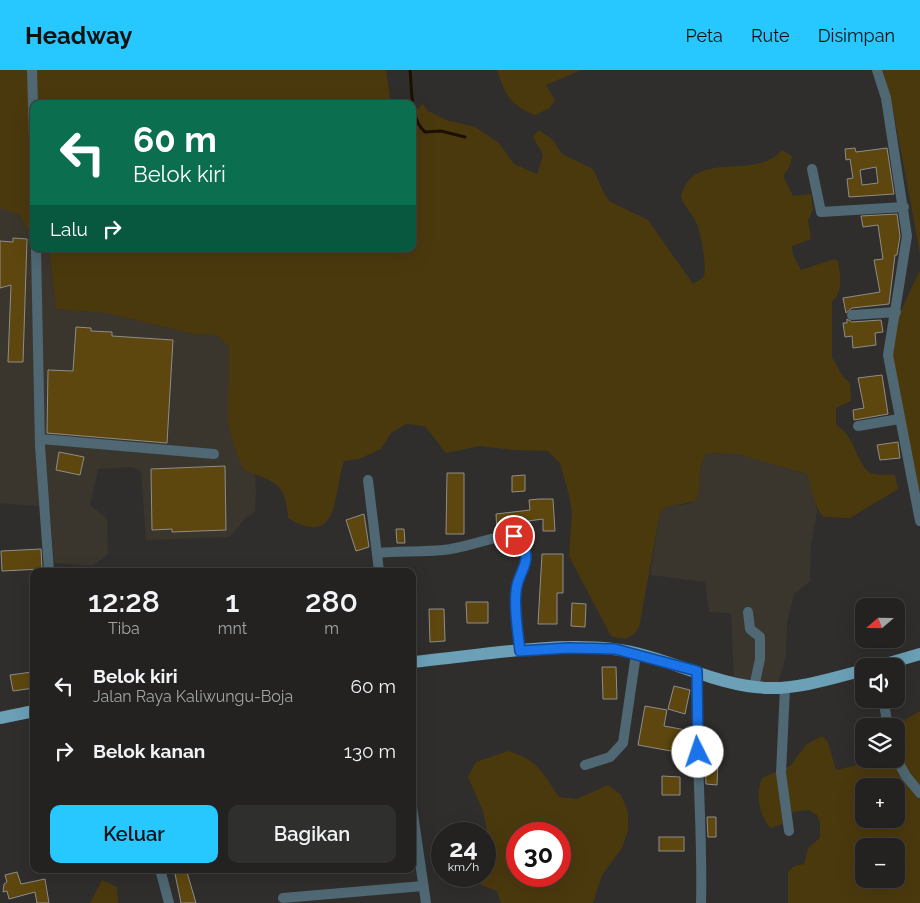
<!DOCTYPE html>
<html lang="id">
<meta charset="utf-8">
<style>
body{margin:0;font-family:Raleway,sans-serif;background:#2f2f2e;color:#f1f3f6;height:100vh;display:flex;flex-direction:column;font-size:19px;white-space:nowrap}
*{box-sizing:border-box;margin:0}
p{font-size:16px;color:#a3a4a5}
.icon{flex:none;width:28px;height:28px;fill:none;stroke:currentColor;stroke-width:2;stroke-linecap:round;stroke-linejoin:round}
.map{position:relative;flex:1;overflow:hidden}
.sheet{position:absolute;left:30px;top:498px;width:386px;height:305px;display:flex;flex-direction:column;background:#232221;border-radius:10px;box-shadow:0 5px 20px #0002,0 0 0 1px #403f3f}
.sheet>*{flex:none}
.hud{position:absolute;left:30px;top:30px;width:386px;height:152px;border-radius:10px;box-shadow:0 5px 20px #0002,0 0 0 1px #403f3f;background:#0b6e4f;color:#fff;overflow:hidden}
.needle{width:32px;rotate:250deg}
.tools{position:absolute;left:855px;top:528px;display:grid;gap:10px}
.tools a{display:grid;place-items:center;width:50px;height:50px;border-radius:10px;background:#232221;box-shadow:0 5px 20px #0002,0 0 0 1px #403f3f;font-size:25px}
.speed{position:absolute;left:431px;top:752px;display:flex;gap:10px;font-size:25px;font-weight:700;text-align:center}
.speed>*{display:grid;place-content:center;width:65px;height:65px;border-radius:50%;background:#232221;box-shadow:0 5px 20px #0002,0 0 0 1px #403f3f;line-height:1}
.speed small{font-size:12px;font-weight:400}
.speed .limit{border:8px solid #d22;background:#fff;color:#111}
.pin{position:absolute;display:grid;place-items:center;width:42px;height:42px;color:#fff;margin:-21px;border:2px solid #fff;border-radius:50%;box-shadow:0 1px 5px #0007}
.me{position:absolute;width:55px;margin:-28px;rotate:356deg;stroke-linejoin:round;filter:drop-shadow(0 0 4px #0008)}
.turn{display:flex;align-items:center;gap:18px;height:105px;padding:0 20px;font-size:22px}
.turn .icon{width:65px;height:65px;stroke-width:2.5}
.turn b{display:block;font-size:35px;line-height:42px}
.then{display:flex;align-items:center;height:48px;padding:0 20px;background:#0003;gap:10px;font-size:19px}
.eta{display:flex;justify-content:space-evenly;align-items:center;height:85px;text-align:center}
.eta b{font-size:30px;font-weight:600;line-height:35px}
.cta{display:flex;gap:10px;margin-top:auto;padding:10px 20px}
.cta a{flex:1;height:58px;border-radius:10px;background:#27c8ff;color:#111;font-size:20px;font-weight:600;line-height:58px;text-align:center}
.cta a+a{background:#2f2f2e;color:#f1f3f6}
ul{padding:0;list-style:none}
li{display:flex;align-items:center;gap:15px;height:65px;padding:0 20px}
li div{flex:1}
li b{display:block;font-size:19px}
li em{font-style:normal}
header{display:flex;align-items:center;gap:30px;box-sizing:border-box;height:70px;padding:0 25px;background:#27c8ff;color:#111}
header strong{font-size:24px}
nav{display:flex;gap:28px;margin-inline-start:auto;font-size:18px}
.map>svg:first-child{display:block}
</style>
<header>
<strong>Headway</strong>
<nav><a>Peta</a><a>Rute</a><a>Disimpan</a></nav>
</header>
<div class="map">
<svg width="920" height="833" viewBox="0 0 920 833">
<rect width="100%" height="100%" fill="#2f2e2c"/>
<!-- built -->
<g fill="#3a362e">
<path d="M3 137 20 145 27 160 34 164V179H49L56 239 106 243 193 264 217 265 229 277V305L244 400 255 404 256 420 255 442 246 447 230 467 146 470 141 401 132 397 98 399 90 435 107 449 108 484 93 496 54 493 50 437 0 433V138Z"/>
<path d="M706 383 737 384 807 404 813 419 817 441 811 475 810 511 794 524 787 552 786 586 778 614 734 608 731 543 709 542 705 512 650 505 660 443 666 437 692 433 698 427 700 399Z"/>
</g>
<!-- green -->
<g fill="#4b390e" fill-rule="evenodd">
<path d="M0 0H386L391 34H34V164L27 160 20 145 0 138Z"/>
<path d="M497 0H581L546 15 555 30 550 38 535 45C509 35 506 25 497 0Z"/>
<path d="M883 0H920V183L894 44Z"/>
<path d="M423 34 428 41 446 50 475 57 499 73 514 94 537 104C545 79 545 89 533 67L539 60 553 70 562 84 593 99 604 123 609 131 648 150 693 214 704 207C707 196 701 161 695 150 690 141 684 136 681 127 693 77 756 112 782 80L792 86 790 96 783 106 793 126 811 124 813 139 808 150 811 169 792 176 793 185 801 200 834 189 838 191C840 203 844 223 832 231V287L843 307 850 313 851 331 836 338V355C855 364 857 397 871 403 877 406 887 404 895 405L898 419 850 448 824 447C813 437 813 418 807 404L737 384 706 383 700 399 699 422 696 431 666 437 660 443 639 557C632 570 624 570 611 566L569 486 572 442 569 425 560 393 548 381 515 380 479 376 446 383 425 356 406 354 391 363 381 379 359 389 344 391C333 424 340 479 288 448 286 412 274 412 244 400L234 376 228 353 229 277 217 265 193 264 106 243 56 239 49 179H412L413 43Z"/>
<path d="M920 200V436L884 277Z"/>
<path d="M920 641V833H788V802L794 796 804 794 808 778 820 768V753L817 745 809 740 791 742 782 754 771 758C759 746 755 723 762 708L790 696 806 675 822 666 828 672 836 700 857 695 859 671 864 666V689H896V656H886L896 655ZM864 716H896V749H864ZM864 776H896V809H864Z"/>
<path d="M508 681C537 689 543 703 559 727L577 729 608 715 621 725 628 742V760L622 778 602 805 593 833H501L497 821 481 815 478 806H485V783L489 774 488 766 483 741 468 707 476 692ZM518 764H560V806H518Z"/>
<path d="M102 810 117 817 118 833H90Z"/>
</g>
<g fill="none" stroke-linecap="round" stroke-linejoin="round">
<!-- stream -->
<path stroke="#1b1000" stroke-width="3" d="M410 0C412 18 410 50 425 62L441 61 465 67"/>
</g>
<!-- building -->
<g fill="#5d470e" stroke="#8e8d8a" fill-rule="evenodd">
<path d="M855 78 856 82 887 78 894 124 849 127 847 109 853 108 850 89 846 90 845 79ZM876 97 878 113 862 115 860 100Z"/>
<path d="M897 144 900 166 897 185H895L889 234 852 238 846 243 843 228 880 222 874 190 883 189 878 155 863 157 861 146Z"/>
<path d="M13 168 27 169 23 292H8L11 215 0 218V171L13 172Z"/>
<path d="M847 249 852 252 881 250 883 262 875 263 876 275 853 278 852 266 845 267 843 253H847Z"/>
<path d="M76 257 91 258V261L112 262V266L173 270 167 373 47 363 48 300 73 301Z"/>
<path d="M882 305 888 344 854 350 853 340 864 338 858 308Z"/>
<path d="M898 372 900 388 880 390 877 375Z"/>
<path d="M59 382 84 387 80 405 56 400Z"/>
<path d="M225 396 226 460 172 462V459L152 460 151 399Z"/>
<path d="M447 403H464V464H446Z"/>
<path d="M525 405V421L512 422V406Z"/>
<path d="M539 429H553L555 461H543V449L528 451V455L510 456 511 459 497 461 496 444 530 440 529 430Z"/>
<path d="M364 444 369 477 356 481 346 450Z"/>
<path d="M396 459H404L405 473H397Z"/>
<path d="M41 479 42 499 2 501 1 481Z"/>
<path d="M542 484H563V523H557V554H538Z"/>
<path d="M466 532H488V553H467Z"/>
<path d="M572 533 586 534 585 557 571 556Z"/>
<path d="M429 539H444L445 571 430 572Z"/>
<path d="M602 597H616L617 629H603Z"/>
<path d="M32 602 34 618 13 621 10 605Z"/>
<path d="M674 616 690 620 685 644 668 639Z"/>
<path d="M645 636 667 640 664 656 686 660 682 683 638 675Z"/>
<path d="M705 689H718L717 715 706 714Z"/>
<path d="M662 706 680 707V725H662Z"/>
<path d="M707 747H716V767H708Z"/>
<rect x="659" y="767" width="25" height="14"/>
<path d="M174 799H186L196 833H181Z"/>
<path d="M17 802 21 814 45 809 49 833H37L35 822 9 829 7 821 3 822 4 814 7 812 5 805Z"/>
</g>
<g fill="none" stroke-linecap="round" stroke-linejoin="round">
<!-- minor -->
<g stroke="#4f6873" stroke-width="10">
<path d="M32 0 34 69"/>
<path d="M877 0 886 28 907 166 888 285 920 451"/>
<path d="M812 99 821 142 904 137"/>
<path d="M36 179 40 376 49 501"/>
<path d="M852 245 896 242"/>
<path d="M858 356 899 349"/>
<path d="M41 369 214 384"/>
<path d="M368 410 379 501"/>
<path d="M377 483C399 481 421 482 443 480 469 478 491 465 519 466 537 488 516 504 516 522 515 542 518 562 520 581"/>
<path d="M748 542 750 559 760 567V589L754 617"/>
<path d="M697 601C695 679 703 756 701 833"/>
<path d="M785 618 781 703 789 761"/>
<path d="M883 629 888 656"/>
<path d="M896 688 906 706 920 723"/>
<path d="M585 695 610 687 623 673 636 584"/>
<path d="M412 737 426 833"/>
<path d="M160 799 169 833"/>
<path d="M283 828 423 816"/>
</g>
<!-- major -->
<g stroke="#6ba0b7" stroke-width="12">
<path d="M412 592C477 586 549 572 613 579 665 585 714 616 767 618 799 619 833 608 864 600"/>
<path d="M879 596 920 584"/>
<path d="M0 648 34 641"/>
</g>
</g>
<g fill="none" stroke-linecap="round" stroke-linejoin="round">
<!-- route casing -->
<g stroke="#114b97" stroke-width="12">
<path id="route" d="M514 466 521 468C534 496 517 501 516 522 514 541 518 562 520 581L568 578 615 579 697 601 698 682"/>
</g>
<!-- route -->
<use href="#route" stroke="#1a73e8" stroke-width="9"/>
</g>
</svg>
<div class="tools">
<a><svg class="needle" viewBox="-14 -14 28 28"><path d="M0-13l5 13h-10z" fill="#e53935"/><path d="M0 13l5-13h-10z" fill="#a3a4a5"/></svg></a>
<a><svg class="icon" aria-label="sound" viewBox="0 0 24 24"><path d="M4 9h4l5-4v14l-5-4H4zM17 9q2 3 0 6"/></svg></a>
<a><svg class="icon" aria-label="layers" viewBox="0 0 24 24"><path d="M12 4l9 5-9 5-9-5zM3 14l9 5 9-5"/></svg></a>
<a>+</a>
<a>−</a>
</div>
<div class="speed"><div>24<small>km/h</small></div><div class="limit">30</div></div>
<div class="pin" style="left:514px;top:466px;background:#d93025"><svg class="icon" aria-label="arrive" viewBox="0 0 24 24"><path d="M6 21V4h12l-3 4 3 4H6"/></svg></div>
<svg class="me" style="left:698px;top:682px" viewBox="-20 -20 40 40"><circle r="19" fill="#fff"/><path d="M0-13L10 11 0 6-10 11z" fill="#1a73e8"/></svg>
<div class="hud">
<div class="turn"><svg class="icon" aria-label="left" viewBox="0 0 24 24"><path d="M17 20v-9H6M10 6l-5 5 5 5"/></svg><div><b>60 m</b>Belok kiri</div></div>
<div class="then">Lalu<svg class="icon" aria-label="right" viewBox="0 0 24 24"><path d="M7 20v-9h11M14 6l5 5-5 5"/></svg></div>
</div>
<section class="sheet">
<div class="eta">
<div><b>12:28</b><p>Tiba</p></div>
<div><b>1</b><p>mnt</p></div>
<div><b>280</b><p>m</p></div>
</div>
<ul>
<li><svg class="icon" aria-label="left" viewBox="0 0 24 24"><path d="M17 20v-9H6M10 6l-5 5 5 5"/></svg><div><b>Belok kiri</b><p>Jalan Raya Kaliwungu-Boja</p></div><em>60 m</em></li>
<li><svg class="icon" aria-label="right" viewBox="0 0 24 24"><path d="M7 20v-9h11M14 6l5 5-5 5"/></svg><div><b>Belok kanan</b></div><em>130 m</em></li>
</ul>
<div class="cta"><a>Keluar</a><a>Bagikan</a></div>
</section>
</div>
